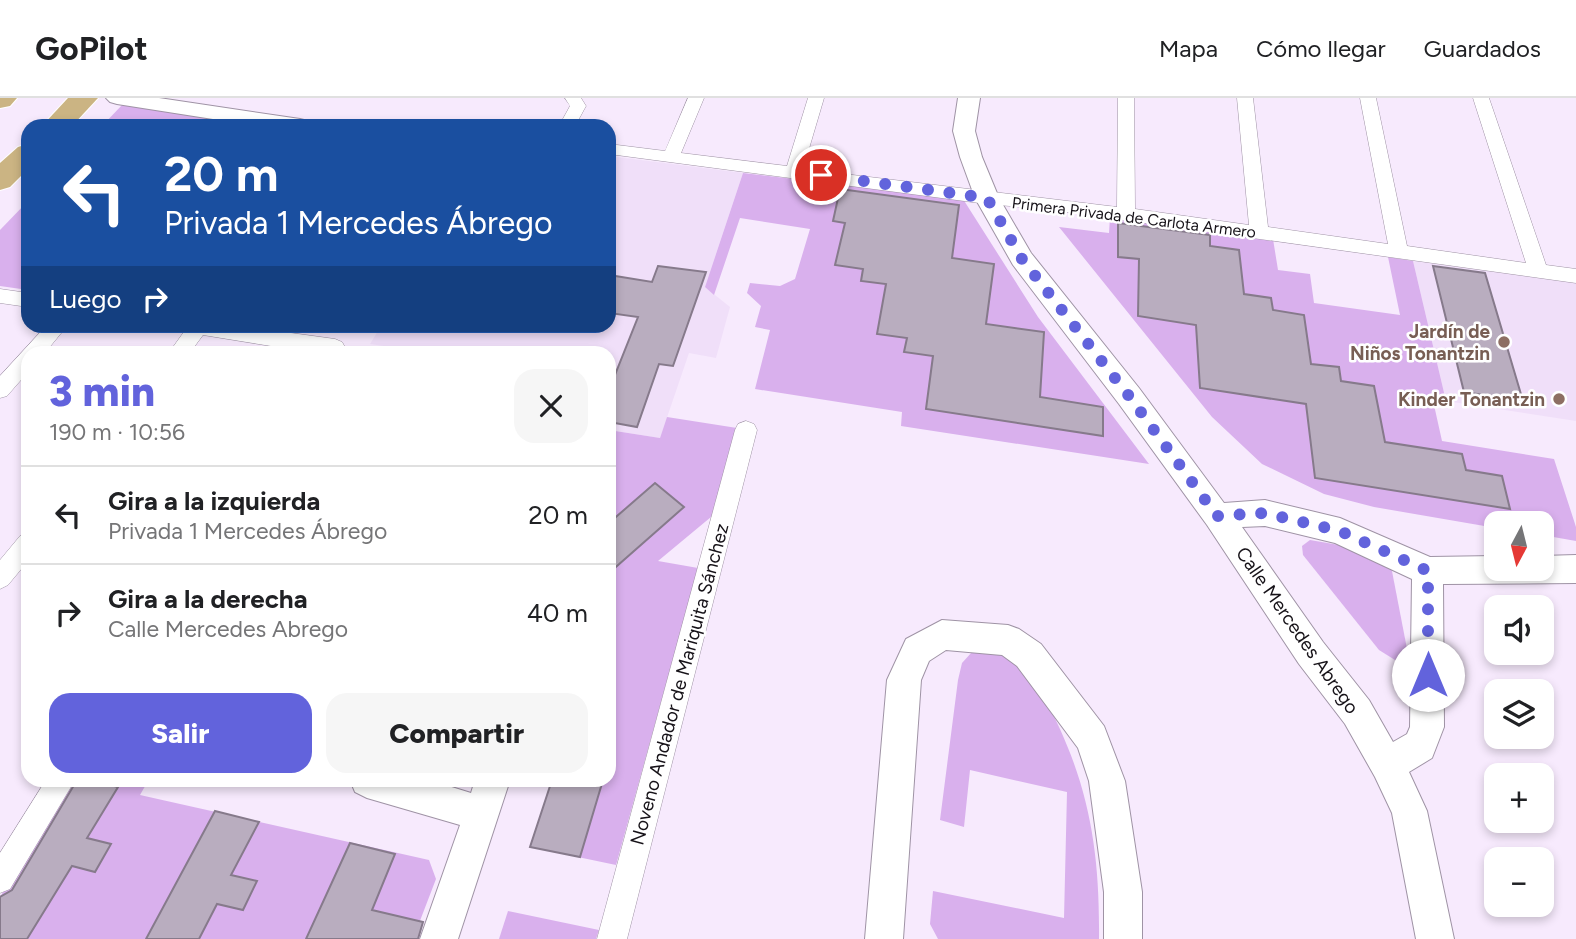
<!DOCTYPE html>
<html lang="es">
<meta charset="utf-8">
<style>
body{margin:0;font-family:Figtree,sans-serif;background:#f6f6f6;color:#202124;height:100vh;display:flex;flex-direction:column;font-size:26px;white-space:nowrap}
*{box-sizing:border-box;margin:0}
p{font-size:23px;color:#757577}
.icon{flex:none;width:38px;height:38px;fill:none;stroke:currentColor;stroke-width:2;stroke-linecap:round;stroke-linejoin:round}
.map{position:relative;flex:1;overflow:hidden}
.panel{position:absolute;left:21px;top:248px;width:595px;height:441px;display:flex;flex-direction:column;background:#fff;border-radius:21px;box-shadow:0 4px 10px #0003}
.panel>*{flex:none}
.top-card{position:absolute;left:21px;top:21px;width:595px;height:214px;border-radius:21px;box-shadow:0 4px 10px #0003;background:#1a4fa0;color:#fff;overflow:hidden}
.needle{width:46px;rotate:187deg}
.tools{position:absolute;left:1484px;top:413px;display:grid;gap:14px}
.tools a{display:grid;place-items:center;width:70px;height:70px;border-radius:14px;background:#fff;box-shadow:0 4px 10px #0003;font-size:35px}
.pin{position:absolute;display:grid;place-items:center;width:60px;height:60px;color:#fff;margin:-30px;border:4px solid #fff;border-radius:50%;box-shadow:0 2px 7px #0007}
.me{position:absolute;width:77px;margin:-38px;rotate:0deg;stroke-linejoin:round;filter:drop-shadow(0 0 5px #0008)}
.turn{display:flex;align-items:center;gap:24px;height:147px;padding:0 28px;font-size:32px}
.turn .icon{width:91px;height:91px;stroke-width:2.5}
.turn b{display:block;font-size:49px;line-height:60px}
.then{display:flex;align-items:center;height:66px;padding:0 28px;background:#0003;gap:14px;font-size:26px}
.round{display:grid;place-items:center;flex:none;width:74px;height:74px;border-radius:21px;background:#f6f6f6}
.head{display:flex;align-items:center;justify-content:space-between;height:119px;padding:0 28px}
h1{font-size:42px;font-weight:800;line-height:52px;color:#6263dc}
.cta{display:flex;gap:14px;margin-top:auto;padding:14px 28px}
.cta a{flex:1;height:80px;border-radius:21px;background:#6263dc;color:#fff;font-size:28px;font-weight:800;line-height:80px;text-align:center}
.cta a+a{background:#f6f6f6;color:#202124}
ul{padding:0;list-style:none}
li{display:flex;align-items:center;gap:21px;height:98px;padding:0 28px;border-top:2px solid #e0e0e0}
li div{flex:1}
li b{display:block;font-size:26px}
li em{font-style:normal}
header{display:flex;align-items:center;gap:42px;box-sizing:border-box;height:98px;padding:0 35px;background:#fff;border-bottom:2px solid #e0e0e0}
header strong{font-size:33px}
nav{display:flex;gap:38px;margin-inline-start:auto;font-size:24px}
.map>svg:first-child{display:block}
</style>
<header>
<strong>GoPilot</strong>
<nav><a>Mapa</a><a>Cómo llegar</a><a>Guardados</a></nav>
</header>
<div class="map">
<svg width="1576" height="841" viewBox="0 0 1576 841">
<rect width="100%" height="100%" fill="#f7eafd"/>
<!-- built -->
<g fill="#f0dff9">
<path d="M609 58 743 75 705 189 730 209 716 260 689 255 660 340 609 332V256L431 255 370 246 381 228H609Z"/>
<path d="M1413 163 1576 185V323L1446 303Z"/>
</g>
<!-- green -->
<g fill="#d9b0ed">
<path d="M123 6 288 28H102Z"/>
<path d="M743 75 963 101 1038 219 1149 366 901 328 902 314 755 291 770 232 755 229 761 208 747 195 750 185 780 188 795 181 810 131 740 120 714 197 705 189Z"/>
<path d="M28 103V192L0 188V132Z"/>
<path d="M1110 119 1273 141 1278 172 1310 176 1314 205 1400 217 1388 159 1413 163 1446 303 1447 309 1434 307 1442 343 1554 361 1576 429V443L1542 437V425H1496V430L1374 409 1324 396 1262 366 1212 319 1059 129 1109 135Z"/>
<path d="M667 319 737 330 717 414 658 463 698 470 616 767 530 749 552 683 609 682V332L660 340Z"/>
<path d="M1310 442 1362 451 1391 468 1408 556 1395 562 1379 552 1303 457 1302 448Z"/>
<path d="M972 554C986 554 1002 553 1015 559 1029 565 1036 584 1043 597 1088 680 1100 748 1099 841H938L930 826 933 793 1064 820 1067 694 970 672 964 729 940 722 958 582 962 565Z"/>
<path d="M74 682 148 683 140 697 429 762 436 781 413 841H0V799Z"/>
<path d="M508 813 599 832 596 841H499Z"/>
</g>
<!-- building -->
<g fill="#b9adbf" stroke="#867a8b" stroke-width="2">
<path d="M840 91 959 107 952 160 994 166 986 226 1044 234 1040 299 1103 309V338L926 311 933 258 904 254 907 240 877 236 886 186 861 183 863 171 835 167 845 125 833 123Z"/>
<path d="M1118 125 1210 137V148L1239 152 1244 196 1271 200 1273 212 1304 217 1311 266 1339 269 1341 283 1374 288 1385 344 1462 356 1466 372 1502 378 1510 411 1315 380 1306 306 1200 290 1196 227 1138 218 1139 161 1118 159Z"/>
<path d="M658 168 706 174 673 268 659 266 637 329 609 324V292L638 219 609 215V177L652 184Z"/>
<path d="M1433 168 1485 175 1523 303 1464 294Z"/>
<path d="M655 385 684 409 609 475V425Z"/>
<path d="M77 682H92L118 689 87 740 111 746 95 774 72 768 27 841H0V799L12 792Z"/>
<path d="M552 682H603L580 759 530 749Z"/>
<path d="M215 713 259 724 231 777 257 783 243 812 217 806 199 841H146Z"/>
<path d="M350 745 395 756 372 812 423 824 418 841H306Z"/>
</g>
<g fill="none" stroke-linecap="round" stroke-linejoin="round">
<!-- pedestrian casing -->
<g stroke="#9f93a5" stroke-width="1">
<g id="pedestrian">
<path d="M565 0H581L586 8 575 28H559L570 8Z"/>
<path d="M688 0H704L681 55 787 68 808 0H824L803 71 1117 109 1118 0H1134L1135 111 1249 127 1237 0H1253L1268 129 1388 146 1360 0H1376L1407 148 1526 165 1473 0H1489L1546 167 1576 171V185L1045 111 987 106 609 56V46L665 53Z"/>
<path d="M0 191 28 195V209L0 205Z"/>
<path d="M46 228H67L44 256H28V274L7 298 0 300V278Z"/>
<path d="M184 228H240L335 241 342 244 345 249 341 256H320L203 237 189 256H168L186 231Z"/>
<path d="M746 323 754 326 757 332 627 841H597L735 332 738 326Z"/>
<path d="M28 435V463L8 487 0 491V462L20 438Z"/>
<path d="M46 682H75L10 791 0 795V755Z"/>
</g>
</g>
<!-- minor casing -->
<g stroke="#9f93a5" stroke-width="2">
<g id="minor">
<path d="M106 0H159L300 21 308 23 311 28H257L117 6 110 4Z"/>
<path d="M958 0H980L975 33 982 59 999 100 1031 155 1139 290 1224 405 1265 402 1340 420 1430 459 1496 458V471H1542V458L1576 457V485L1443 486 1444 629 1432 660 1409 674 1427 713 1454 841H1416L1392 715 1375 679 1345 626 1299 566 1207 427 1119 306 1013 167 975 100 960 59 953 33ZM1265 428 1335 445 1412 481 1410 629 1407 636 1393 644 1369 602 1323 544 1242 429Z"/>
<path d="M942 522 1008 527 1019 531 1041 546 1104 628 1125 683 1142 794V841H1104V794L1089 683 1078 650 1017 568 1002 557 946 552 929 563 921 582 903 841H865L887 582 906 541Z"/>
<path d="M350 682H429L471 695 475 682H510L458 841H420L460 727 367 700 355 694Z"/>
</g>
</g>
<!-- primary casing -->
<g stroke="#fff" stroke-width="2">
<g id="primary">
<path d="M0 0H17L10 8 0 10Z"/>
<path d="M68 0H98L72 28H42Z"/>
<path d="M28 46V71L10 89 0 92V65L18 49Z"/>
</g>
</g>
<!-- pedestrian -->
<use href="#pedestrian" fill="#fff" fill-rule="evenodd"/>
<!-- minor -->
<use href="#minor" fill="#fff" fill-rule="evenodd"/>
<!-- primary -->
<use href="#primary" fill="#cbb483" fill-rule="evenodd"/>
</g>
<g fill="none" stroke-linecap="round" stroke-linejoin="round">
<!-- route -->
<path stroke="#6263dc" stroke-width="12" stroke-dasharray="0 21.6" d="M821 77 987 100 1022 161 1129 298 1217 418 1265 415 1340 433 1428 473V577"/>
</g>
<!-- markers -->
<g fill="#8d6e63" stroke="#fff" stroke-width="2.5">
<circle cx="1504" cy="244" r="7"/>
<circle cx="1559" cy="301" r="7"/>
</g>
<g text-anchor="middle" stroke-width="5" stroke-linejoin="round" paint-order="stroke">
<!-- far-street labels -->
<g font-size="16" fill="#161218" stroke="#fff">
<text transform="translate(1134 119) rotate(7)" y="6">Primera Privada de Carlota Armero</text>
</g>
<!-- education labels -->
<g font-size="19" font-weight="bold" fill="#785e54" stroke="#fff" text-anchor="end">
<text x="1490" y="240">Jardín de<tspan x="1490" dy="22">Niños Tonantzin</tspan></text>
<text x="1545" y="308">Kinder Tonantzin</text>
</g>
<!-- street labels -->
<g font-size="19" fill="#161218" stroke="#fff">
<text transform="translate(1298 532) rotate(55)" y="7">Calle Mercedes Abrego</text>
<text transform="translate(679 586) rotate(-75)" y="7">Noveno Andador de Mariquita Sánchez</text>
</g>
</g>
</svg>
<div class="tools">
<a><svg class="needle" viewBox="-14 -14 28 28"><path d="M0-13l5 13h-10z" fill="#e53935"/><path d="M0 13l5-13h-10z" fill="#757577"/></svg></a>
<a><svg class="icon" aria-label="sound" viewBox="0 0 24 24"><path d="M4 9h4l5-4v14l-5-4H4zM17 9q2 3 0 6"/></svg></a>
<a><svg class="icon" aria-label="layers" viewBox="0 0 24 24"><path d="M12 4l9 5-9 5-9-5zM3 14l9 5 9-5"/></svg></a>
<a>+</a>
<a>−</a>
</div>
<div class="pin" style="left:821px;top:77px;background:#d93025"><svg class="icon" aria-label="arrive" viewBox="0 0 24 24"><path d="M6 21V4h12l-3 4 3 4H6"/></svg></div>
<svg class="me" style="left:1428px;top:577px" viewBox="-20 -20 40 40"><circle r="19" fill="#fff"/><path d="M0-13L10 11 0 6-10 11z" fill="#6263dc"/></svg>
<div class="top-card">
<div class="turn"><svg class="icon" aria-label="left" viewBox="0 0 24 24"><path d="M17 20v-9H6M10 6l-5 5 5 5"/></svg><div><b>20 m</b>Privada 1 Mercedes Ábrego</div></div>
<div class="then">Luego<svg class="icon" aria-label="right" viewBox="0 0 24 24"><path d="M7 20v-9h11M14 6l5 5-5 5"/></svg></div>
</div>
<section class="panel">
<div class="head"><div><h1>3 min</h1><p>190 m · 10:56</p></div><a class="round"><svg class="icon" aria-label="close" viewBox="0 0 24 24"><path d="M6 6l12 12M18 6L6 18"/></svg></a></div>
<ul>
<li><svg class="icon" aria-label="left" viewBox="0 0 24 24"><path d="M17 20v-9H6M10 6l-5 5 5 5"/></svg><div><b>Gira a la izquierda</b><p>Privada 1 Mercedes Ábrego</p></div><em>20 m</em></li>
<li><svg class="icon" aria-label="right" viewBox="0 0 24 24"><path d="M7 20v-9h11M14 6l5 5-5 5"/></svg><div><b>Gira a la derecha</b><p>Calle Mercedes Abrego</p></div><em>40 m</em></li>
</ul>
<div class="cta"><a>Salir</a><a>Compartir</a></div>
</section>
</div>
